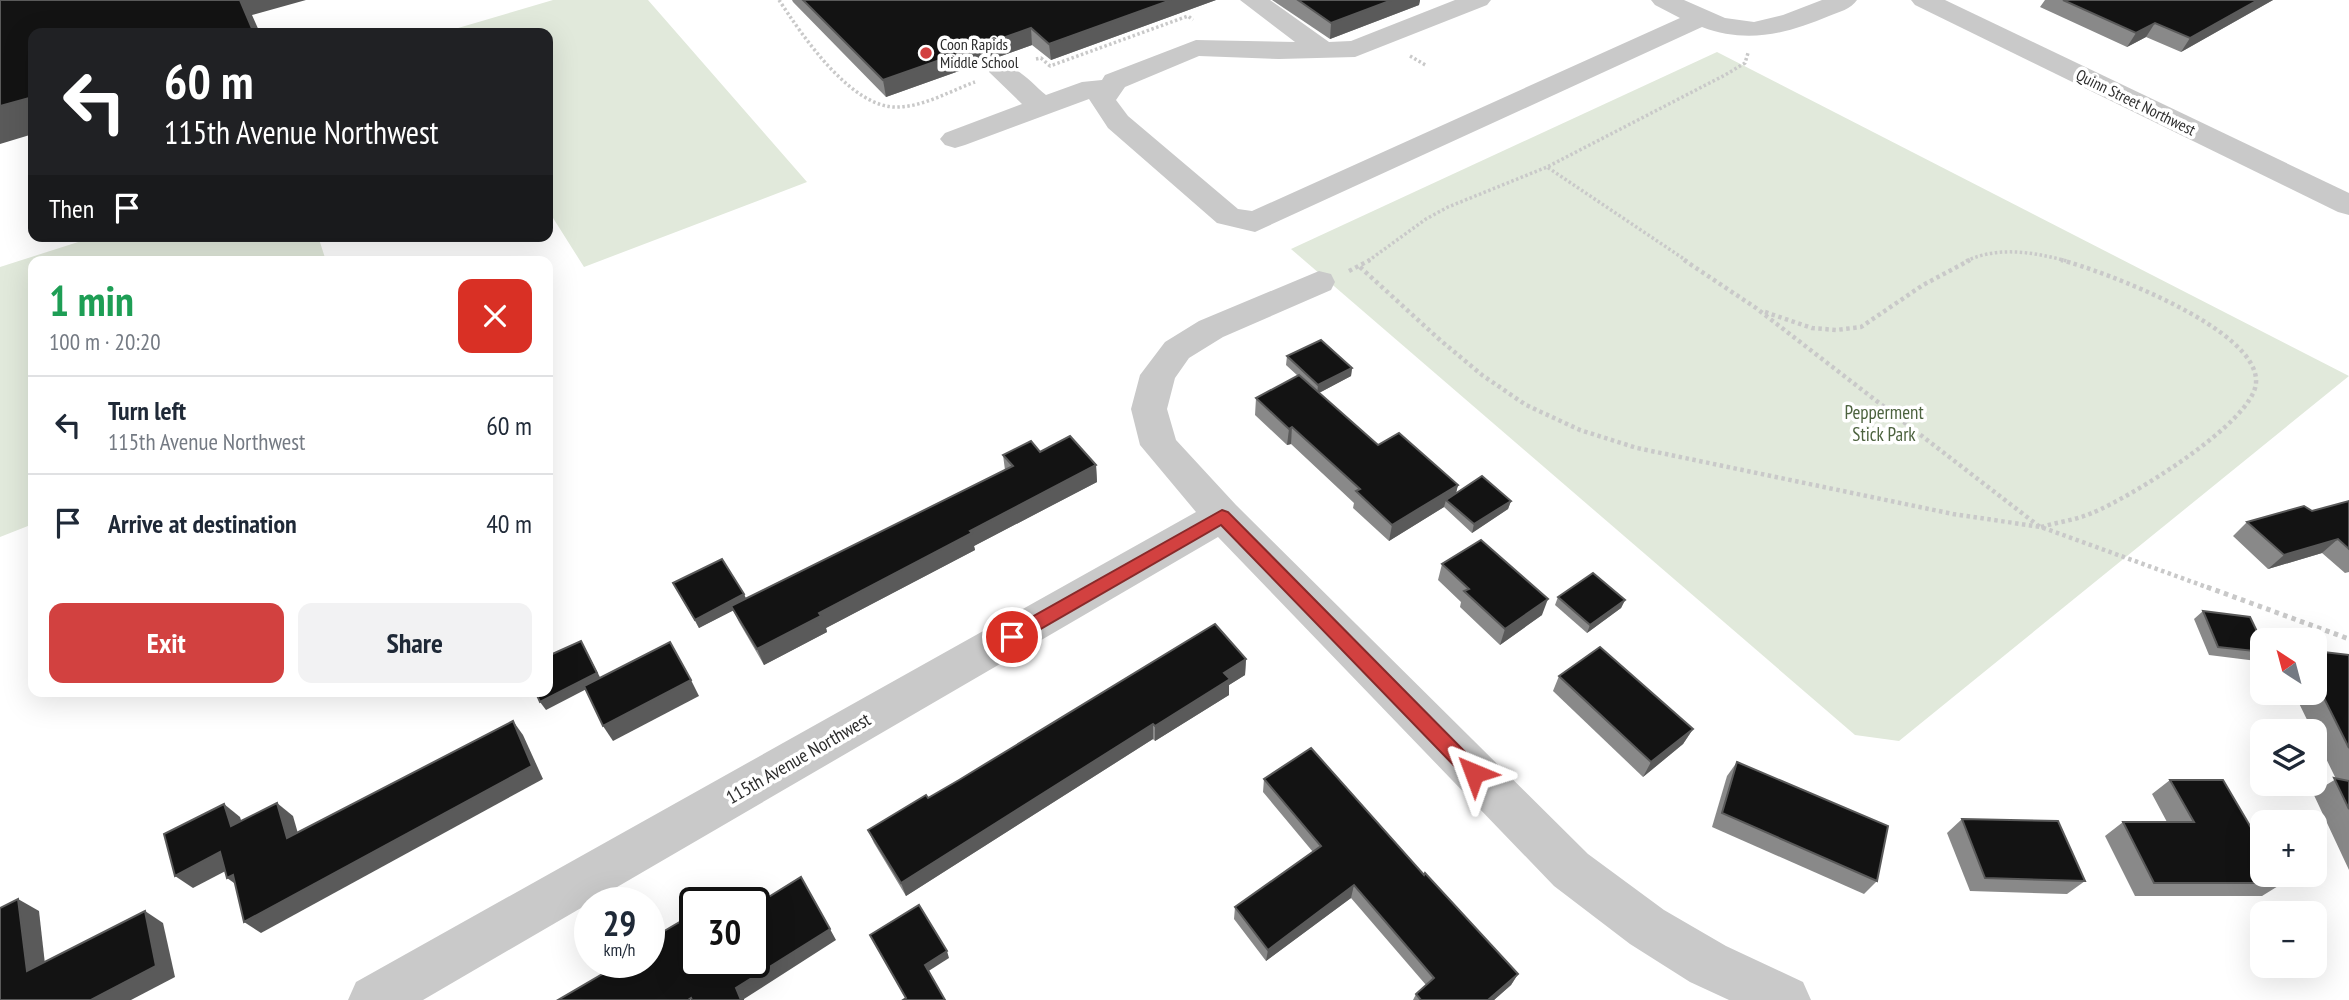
<!DOCTYPE html>
<meta charset="utf-8">
<style>
body{margin:0;font-family:"PT Sans Narrow",sans-serif;background:#f2f2f3;color:#1f2937;height:100vh;display:flex;flex-direction:column;font-size:26px;white-space:nowrap}
*{box-sizing:border-box;margin:0}
p{font-size:23px;color:#747a83}
.icon{flex:none;width:38px;height:38px;fill:none;stroke:currentColor;stroke-width:2;stroke-linecap:round;stroke-linejoin:round}
.map{position:relative;flex:1;overflow:hidden}
.side{position:absolute;left:28px;top:256px;width:525px;height:441px;display:flex;flex-direction:column;background:#fff;border-radius:14px;box-shadow:0 7px 28px #0002}
.side>*{flex:none}
.guide{position:absolute;left:28px;top:28px;width:525px;height:214px;border-radius:14px;box-shadow:0 7px 28px #0002;background:#202124;color:#fff;overflow:hidden}
.needle{width:46px;rotate:324deg}
.buttons{position:absolute;left:2250px;top:628px;display:grid;gap:14px}
.buttons a{display:grid;place-items:center;width:77px;height:77px;border-radius:14px;background:#fff;box-shadow:0 7px 28px #0002;font-size:35px}
.speed{position:absolute;left:574px;top:887px;display:flex;gap:14px;font-size:35px;font-weight:700;text-align:center}
.speed>*{display:grid;place-content:center;width:91px;height:91px;border-radius:50%;background:#fff;box-shadow:0 7px 28px #0002;line-height:1}
.speed small{font-size:18px;font-weight:400}
.speed .limit{border:4px solid #111;border-radius:10px;background:#fff;color:#111}
.pin{position:absolute;display:grid;place-items:center;width:60px;height:60px;color:#fff;margin:-30px;border:4px solid #fff;border-radius:50%;box-shadow:0 2px 7px #0007}
.me{position:absolute;width:77px;margin:-38px;rotate:316deg;stroke-linejoin:round;filter:drop-shadow(0 0 5px #0008)}
.turn{display:flex;align-items:center;gap:24px;height:147px;padding:0 21px;font-size:32px}
.turn .icon{width:91px;height:91px;stroke-width:2.5}
.turn b{display:block;font-size:49px;line-height:60px}
.then{display:flex;align-items:center;height:66px;padding:0 21px;background:#0003;gap:14px;font-size:26px}
.round{display:grid;place-items:center;flex:none;width:74px;height:74px;border-radius:14px;background:#f2f2f3}
.overview{display:flex;align-items:center;justify-content:space-between;height:119px;padding:0 21px}
h1{font-size:42px;font-weight:600;line-height:52px;color:#1e9e55}
.cta{display:flex;gap:14px;margin-top:auto;padding:14px 21px}
.cta a{flex:1;height:80px;border-radius:14px;background:#d24140;color:#fff;font-size:28px;font-weight:600;line-height:80px;text-align:center}
.cta a+a{background:#f2f2f3;color:#1f2937}
ul{padding:0;list-style:none}
li{display:flex;align-items:center;gap:21px;height:98px;padding:0 21px;border-top:2px solid #e0e1e3}
li div{flex:1}
li b{display:block;font-size:26px}
li em{font-style:normal}
.map>svg:first-child{display:block}
</style>
<div class="map">
<svg width="2349" height="1000" viewBox="0 0 2349 1000">
<rect width="100%" height="100%" fill="#fff"/>
<!-- green -->
<g fill="#e1e9db">
<path d="M553 0H648L807 182 584 267 548 210V33H441Z"/>
<path d="M1717 52 2349 376 1899 741 1855 735 1291 249Z"/>
<path d="M97 236H318L326 261H33V524L0 537V267Z"/>
</g>
<g fill="none" stroke-linecap="round" stroke-linejoin="round">
<!-- path-far2 -->
<g stroke="#c9c9c9" stroke-width="3.5" stroke-dasharray="2.5 2.5" stroke-linecap="butt">
<path d="M779 0C802 35 852 110 899 107 925 106 950 91 975 82"/>
<path d="M1410 56 1427 66"/>
<path d="M1036 59 1041 58 1050 66 1188 16 1193 20"/>
<path d="M1368 261 1426 219 1448 207 1547 167"/>
<path d="M1687 261 1547 167 1725 75 1745 63 1748 53"/>
<path d="M1966 261C1999 246 2033 252 2067 261"/>
</g>
<!-- path-far1 -->
<g stroke="#c9c9c9" stroke-width="4.5" stroke-dasharray="3.5 3.5" stroke-linecap="butt">
<path d="M1684 260 1756 308 2040 527"/>
<path d="M1360 267 1440 340 1482 375 1526 405 1580 430 1637 448 1953 514 2041 527 2212 589"/>
<path d="M1349 271 1370 260"/>
<path d="M1765 312 1812 328 1836 330 1861 327 1923 285 1970 260"/>
<path d="M2041 527C2058 522 2076 520 2092 513 2129 498 2253 423 2256 383 2260 329 2103 271 2061 260"/>
</g>
<!-- path -->
<path stroke="#c9c9c9" stroke-width="5" stroke-dasharray="4.5 4.5" stroke-linecap="butt" d="M2207 587 2349 639"/>
<!-- minor -->
<g fill="#c9c9c9" fill-rule="evenodd">
<path d="M1240 0H1270L1329 42 1351 41 1455 0H1491L1487 5 1355 57 1279 59 1199 56 1125 87 1116 100 1128 116 1238 209 1252 211 1680 18 1655 5 1651 0H1684L1725 18 1754 22 1783 15 1822 0H1857C1851 9 1839 12 1829 16 1786 34 1747 44 1702 27L1255 232 1217 223 1108 128 1089 99 965 145 955 148 945 145 940 139 945 133 1022 104 989 72 993 66C1015 61 1030 82 1046 95L1082 82 1102 80 1105 75 1196 40 1295 42Z"/>
<path d="M1911 0H1945L2349 193V215L2338 212 1915 5Z"/>
<path d="M1319 271 1331 274 1335 282 1331 290 1223 337 1189 358 1175 378 1167 409 1176 440 1236 505 1588 854 1664 910 1726 946 1803 982 1811 1000H1729L1690 982 1630 944 1554 886 1218 537 423 1000H348L356 982 1196 512 1140 445 1131 409 1140 375 1165 342 1199 321Z"/>
</g>
</g>
<!-- wall -->
<g fill="#898989">
<path d="M792 0H1216L1051 60 1032 45 886 97 793 2Z"/>
<path d="M1272 0H1420L1419 5 1330 39Z"/>
<path d="M2045 0H2273L2181 52 2146 37 2127 47 2040 7Z"/>
<path d="M1287 356 1352 368 1351 376 1319 393 1378 445 1458 485 1456 493 1511 501 1508 509 1472 533 1444 507 1389 541 1353 508 1354 503 1291 444 1287 445 1255 415 1256 398 1298 376 1286 365Z"/>
<path d="M1040 452 1096 465 1097 482 974 546 975 550 826 628 827 632 764 665 739 622 733 610 699 628 673 583 744 594 746 599 1005 470 1003 455Z"/>
<path d="M2349 501V572L2345 573 2322 553 2268 569 2233 536 2247 522 2312 511Z"/>
<path d="M1442 564 1542 615 1500 645 1460 607 1461 602 1438 580Z"/>
<path d="M1558 597 1625 600 1621 608 1587 633 1555 605Z"/>
<path d="M2203 611 2263 644V656L2257 661 2209 655 2194 619Z"/>
<path d="M2315 651 2349 655V870L2313 793 2336 779 2315 736V732H2313L2294 693H2315Z"/>
<path d="M1246 659 1245 675 1229 685V695L1155 741 1153 739 906 896 874 843 868 830 928 798Z"/>
<path d="M1559 676 1693 729 1683 744 1643 777 1553 691Z"/>
<path d="M1737 762 1877 881 1864 894 1712 827 1727 776Z"/>
<path d="M1264 779 1424 875 1518 974 1511 985 1494 1000H1413L1416 994 1426 985 1351 898 1266 961 1234 919 1235 907 1313 852 1263 792Z"/>
<path d="M2170 780 2283 883 2262 896H2135L2105 836 2123 822H2167L2152 794Z"/>
<path d="M1962 819 2085 881 2067 894 1970 891 1947 833Z"/>
</g>
<!-- shaded-wall -->
<g fill="#5a5a5a">
<path d="M240 0H306L252 15 260 33H254Z"/>
<path d="M1171 0H1216L1051 60 1049 44Z"/>
<path d="M1392 0H1420L1419 5 1330 39 1331 23Z"/>
<path d="M2258 0H2273L2181 52 2190 38Z"/>
<path d="M2155 23 2146 37 2127 47 2136 33Z"/>
<path d="M1031 28 1032 45 886 97 883 80Z"/>
<path d="M33 97V134L0 144V106Z"/>
<path d="M1352 368 1351 376 1317 394 1318 385Z"/>
<path d="M1292 427 1291 444 1287 445 1289 429Z"/>
<path d="M1096 465 1097 482 974 546 975 550 826 628 827 632 764 665 757 649 819 613 970 531Z"/>
<path d="M1458 485 1454 501 1446 500 1444 507 1389 541 1392 525Z"/>
<path d="M1511 501 1508 509 1472 533 1474 524Z"/>
<path d="M2338 539 2322 553 2268 569 2284 555Z"/>
<path d="M744 594 748 603 699 628 695 620Z"/>
<path d="M1548 599 1542 615 1500 645 1505 629Z"/>
<path d="M1625 600 1621 608 1587 633 1590 625Z"/>
<path d="M581 641 602 681 546 710 540 702Z"/>
<path d="M1246 659 1245 675 1229 685V695L1155 741V726L1224 673Z"/>
<path d="M691 680 699 696 613 741 603 726Z"/>
<path d="M513 721 523 735 543 779 261 933 244 922Z"/>
<path d="M1153 724V739L906 896 901 883Z"/>
<path d="M1693 729 1683 744 1643 777 1651 762Z"/>
<path d="M277 803 293 816 303 851 287 838Z"/>
<path d="M224 804 240 817 247 839 231 826Z"/>
<path d="M220 852 237 865 193 888 175 876Z"/>
<path d="M233 875 244 890 227 878Z"/>
<path d="M1354 885 1351 898 1266 961 1268 950Z"/>
<path d="M18 899 39 911 47 982 27 971Z"/>
<path d="M145 911 163 923 175 977 131 1000H91Z"/>
<path d="M830 929 836 940 744 999V1000H741L736 988Z"/>
<path d="M947 951 949 958 927 972 925 965Z"/>
<path d="M1518 974 1511 985 1494 1000H1488Z"/>
</g>
<!-- building -->
<g fill="#131313" stroke="#5a5a5a" stroke-width="2">
<path d="M0 0H240L254 33H33V97L0 106Z"/>
<path d="M803 0H1171L1049 44 1031 28 883 80Z"/>
<path d="M1298 0H1392L1331 23Z"/>
<path d="M2063 0H2258L2190 38 2155 23 2136 33Z"/>
<path d="M1321 340 1352 368 1318 385 1287 356Z"/>
<path d="M1299 375 1378 445 1399 433 1458 485 1392 525 1356 491 1360 489 1292 427 1289 429 1256 398Z"/>
<path d="M1070 436 1096 465 970 531 972 533 819 613 821 616 757 649 731 606 1013 466 1003 455 1031 441 1040 452Z"/>
<path d="M1482 476 1511 501 1474 524 1446 500Z"/>
<path d="M2349 501V549L2338 539 2284 555 2247 522 2304 506 2312 511Z"/>
<path d="M1481 540 1548 599 1505 629 1464 591 1469 589 1442 564Z"/>
<path d="M722 559 744 594 695 620 673 583Z"/>
<path d="M1593 573 1625 600 1590 625 1558 597Z"/>
<path d="M2203 611 2250 617 2263 644V652L2218 647Z"/>
<path d="M1215 624 1246 659 1224 673 1230 679 1155 726 1153 724 901 883 868 830 926 795 928 798 959 780Z"/>
<path d="M581 641 597 673 540 702 535 691H548V656Z"/>
<path d="M670 642 691 680 603 726 584 686Z"/>
<path d="M1600 647 1693 729 1651 762 1559 676Z"/>
<path d="M2315 651 2349 655V748L2315 680Z"/>
<path d="M513 721 532 766 244 922 233 875 227 878 220 852 175 876 164 834 224 804 231 826 277 803 287 838Z"/>
<path d="M1311 748 1424 875 1425 873 1518 974 1488 1000H1421L1416 994 1434 978 1354 885 1268 950 1235 907 1321 846 1264 779Z"/>
<path d="M1737 762 1888 826 1877 881 1722 813Z"/>
<path d="M2334 778 2349 781V809Z"/>
<path d="M2170 780H2223L2263 848V875H2279L2283 883H2154L2123 822H2194Z"/>
<path d="M1962 819 2058 821 2085 881 1985 878Z"/>
<path d="M801 877 830 929 736 988 741 1000H692L691 998 688 1000H558L623 962H649V940L695 913V962H754V906Z"/>
<path d="M18 899 27 971 145 911 156 966 91 1000H0V908Z"/>
<path d="M919 905 947 951 925 965 945 1000H903L906 998 870 935Z"/>
</g>
<!-- route -->
<path fill="#d24140" stroke="#882a2a" stroke-width="2" d="M1222 510 1228 512 1480 767 1483 773 1480 779 1474 781 1467 779 1221 525 1018 642 1012 644 1005 642 1003 637 1005 632Z"/>
<!-- markers -->
<circle fill="#d24140" stroke="#fff" stroke-width="2.5" cx="926" cy="53" r="7"/>
<g text-anchor="middle" stroke-width="7" stroke-linejoin="round" paint-order="stroke">
<!-- far-poi labels -->
<g font-size="16" fill="#2c2c2c" stroke="#fff" text-anchor="start">
<text x="940" y="50">Coon Rapids<tspan x="940" dy="18">Middle School</tspan></text>
</g>
<!-- far-street labels -->
<g font-size="16" fill="#2c2c2c" stroke="#fff">
<text transform="translate(2136 102) rotate(26)" y="6">Quinn Street Northwest</text>
</g>
<!-- park labels -->
<g font-size="19" fill="#4d633f" stroke="#fff">
<text x="1884" y="419">Pepperment<tspan x="1884" dy="22">Stick Park</tspan></text>
</g>
<!-- street labels -->
<g font-size="19" fill="#2c2c2c" stroke="#fff">
<text transform="translate(798 758) rotate(-30)" y="7">115th Avenue Northwest</text>
</g>
</g>
</svg>
<div class="buttons">
<a><svg class="needle" viewBox="-14 -14 28 28"><path d="M0-13l5 13h-10z" fill="#e53935"/><path d="M0 13l5-13h-10z" fill="#747a83"/></svg></a>
<a><svg class="icon" aria-label="layers" viewBox="0 0 24 24"><path d="M12 4l9 5-9 5-9-5zM3 14l9 5 9-5"/></svg></a>
<a>+</a>
<a>−</a>
</div>
<div class="speed"><div>29<small>km/h</small></div><div class="limit">30</div></div>
<div class="pin" style="left:1012px;top:637px;background:#d93025"><svg class="icon" aria-label="arrive" viewBox="0 0 24 24"><path d="M6 21V4h12l-3 4 3 4H6"/></svg></div>
<svg class="me" style="left:1474px;top:773px" viewBox="-20 -20 40 40"><path d="M0-17L14 15 0 8-14 15z" fill="#d24140" stroke="#fff" stroke-width="4"/></svg>
<div class="guide">
<div class="turn"><svg class="icon" aria-label="left" viewBox="0 0 24 24"><path d="M17 20v-9H6M10 6l-5 5 5 5"/></svg><div><b>60 m</b>115th Avenue Northwest</div></div>
<div class="then">Then<svg class="icon" aria-label="arrive" viewBox="0 0 24 24"><path d="M6 21V4h12l-3 4 3 4H6"/></svg></div>
</div>
<section class="side">
<div class="overview"><div><h1>1 min</h1><p>100 m · 20:20</p></div><a class="round" style="background:#d93025;color:#fff"><svg class="icon" aria-label="close" viewBox="0 0 24 24"><path d="M6 6l12 12M18 6L6 18"/></svg></a></div>
<ul>
<li><svg class="icon" aria-label="left" viewBox="0 0 24 24"><path d="M17 20v-9H6M10 6l-5 5 5 5"/></svg><div><b>Turn left</b><p>115th Avenue Northwest</p></div><em>60 m</em></li>
<li><svg class="icon" aria-label="arrive" viewBox="0 0 24 24"><path d="M6 21V4h12l-3 4 3 4H6"/></svg><div><b>Arrive at destination</b></div><em>40 m</em></li>
</ul>
<div class="cta"><a>Exit</a><a>Share</a></div>
</section>
</div>
